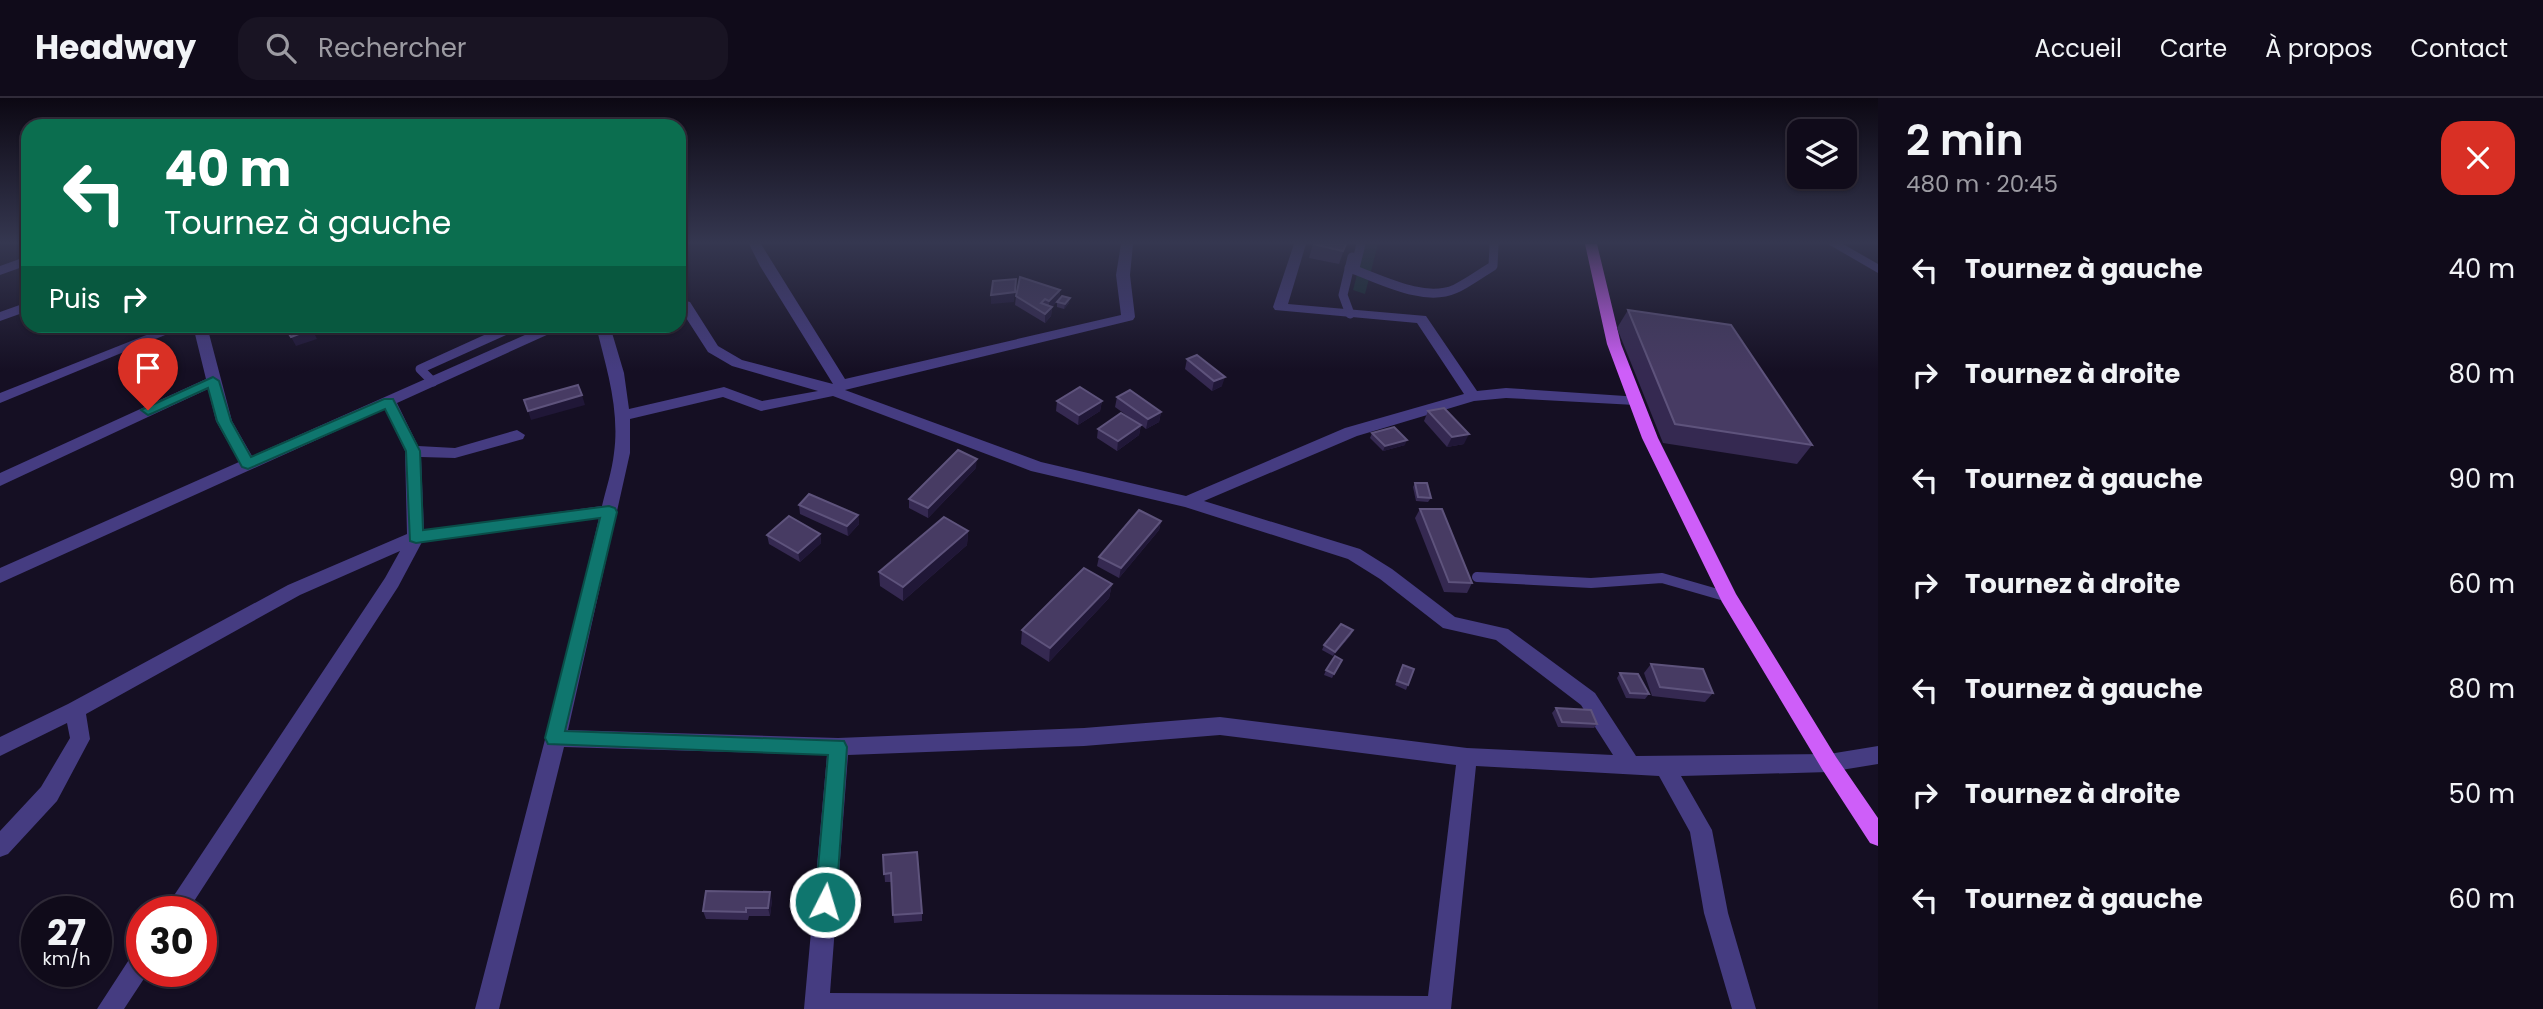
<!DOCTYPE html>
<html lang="fr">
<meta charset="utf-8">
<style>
body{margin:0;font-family:Poppins,sans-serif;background:#191423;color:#f1f3f6;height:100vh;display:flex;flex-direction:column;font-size:26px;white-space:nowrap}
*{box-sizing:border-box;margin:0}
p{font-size:23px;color:#9c9ba2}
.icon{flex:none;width:38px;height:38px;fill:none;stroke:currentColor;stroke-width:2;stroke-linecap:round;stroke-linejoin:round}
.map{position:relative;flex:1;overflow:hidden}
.details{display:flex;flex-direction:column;background:#100b1a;width:665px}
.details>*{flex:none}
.banner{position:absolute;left:21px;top:21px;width:665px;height:214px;border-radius:21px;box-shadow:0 2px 5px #0004,0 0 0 2px #302b39;background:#0b6e4f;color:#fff;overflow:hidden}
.fabs{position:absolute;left:1787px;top:21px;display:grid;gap:14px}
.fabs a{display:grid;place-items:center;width:70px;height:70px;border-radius:14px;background:#100b1a;box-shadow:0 2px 5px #0004,0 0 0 2px #302b39;font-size:35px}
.speed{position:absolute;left:21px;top:798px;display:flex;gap:14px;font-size:35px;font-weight:700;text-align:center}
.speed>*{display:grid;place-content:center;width:91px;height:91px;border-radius:50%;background:#100b1a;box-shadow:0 2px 5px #0004,0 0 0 2px #302b39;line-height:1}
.speed small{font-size:18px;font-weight:400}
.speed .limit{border:10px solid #d22;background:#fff;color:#111}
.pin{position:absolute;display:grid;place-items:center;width:60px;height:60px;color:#fff;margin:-72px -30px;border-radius:50% 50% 50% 0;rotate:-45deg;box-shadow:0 0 7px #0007}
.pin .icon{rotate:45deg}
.me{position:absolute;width:77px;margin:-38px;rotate:5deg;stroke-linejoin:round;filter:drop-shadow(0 0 5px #0008)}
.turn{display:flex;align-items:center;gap:24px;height:147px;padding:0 28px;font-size:32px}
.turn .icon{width:91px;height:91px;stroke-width:2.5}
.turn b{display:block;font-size:49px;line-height:60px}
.then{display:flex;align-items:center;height:66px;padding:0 28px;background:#0003;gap:14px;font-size:26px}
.round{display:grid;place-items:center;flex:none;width:74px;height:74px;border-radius:21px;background:#191423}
.head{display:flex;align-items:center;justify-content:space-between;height:119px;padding:0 28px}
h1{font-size:42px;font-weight:600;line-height:52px}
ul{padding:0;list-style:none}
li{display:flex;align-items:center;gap:21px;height:105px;padding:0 28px}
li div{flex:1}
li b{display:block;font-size:26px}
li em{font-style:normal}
header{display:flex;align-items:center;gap:42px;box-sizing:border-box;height:98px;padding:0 35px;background:#100b1a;border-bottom:2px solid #302b39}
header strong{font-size:33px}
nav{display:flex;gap:38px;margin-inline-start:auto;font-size:24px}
.search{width:490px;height:63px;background:#191423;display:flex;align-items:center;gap:18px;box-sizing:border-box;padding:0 24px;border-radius:21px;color:#9c9ba2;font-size:26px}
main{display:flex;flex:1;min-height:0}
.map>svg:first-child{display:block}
</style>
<header>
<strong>Headway</strong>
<div class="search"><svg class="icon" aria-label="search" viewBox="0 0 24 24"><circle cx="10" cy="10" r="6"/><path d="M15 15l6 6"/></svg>Rechercher</div>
<nav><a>Accueil</a><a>Carte</a><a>À propos</a><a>Contact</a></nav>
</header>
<main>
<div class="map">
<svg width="1878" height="911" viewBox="0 0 1878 911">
<rect width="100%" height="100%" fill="#150f23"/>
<!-- green -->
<path fill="#122c2d" d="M1365 146H1378L1365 196 1353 192Z"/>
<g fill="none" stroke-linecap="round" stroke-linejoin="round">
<!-- service-far1 -->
<g stroke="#453c81" stroke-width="9">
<path d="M1349 170C1379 180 1423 205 1455 191 1468 185 1481 175 1493 168L1494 146"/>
<path d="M1355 170 1361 146"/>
<path d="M1350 216 1343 197 1352 159"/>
<path d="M433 284 420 271 515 228"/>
</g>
<!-- service -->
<path stroke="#453c81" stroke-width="10" d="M1477 479 1591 485 1662 480 1728 499"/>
<!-- minor -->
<g fill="#453c81" fill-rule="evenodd">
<path d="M749 146H761L845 281 1121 217 1116 177 1121 146H1133L1130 177 1135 219 1133 222 845 292 1041 364 1186 398 1345 330 1464 296 1417 225 1275 212 1273 209 1294 146H1306L1288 206 1426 218 1477 293 1506 290 1640 299 1643 302 1640 305 1635 307 1506 300 1474 303 1357 338 1204 403 1360 451 1392 471 1455 519 1508 531 1595 595 1636 658 1829 656 1878 648V666L1829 674 1681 678 1712 732 1728 815 1756 911H1732L1704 815 1690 734 1659 678 1476 668 1451 911H804L827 657 564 649 499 911H475L561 580 599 420 422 444 398 489 187 814H163L385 480 400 453 300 497 86 616 90 641 57 703 8 756 0 759V733L41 689 70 640 67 625 0 658V639L68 606 288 487 407 436 405 353 385 311 0 485V470L239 364 216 323 208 291 0 388V375L206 281 193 228H207L232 323 252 358 545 228H562L560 231 397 305 418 348 455 350 517 332 525 337 523 341 455 360 421 359 424 432 602 408C606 391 612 373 614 355 620 311 606 269 596 228H610L624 275 629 311 724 289 762 303 818 293 732 268 708 254 679 209V201L690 204 718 248 742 262 833 286 760 168ZM833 298 1031 373 1185 409 1348 461 1380 481 1443 530 1496 542 1581 607 1613 657 1467 650 1220 619 1084 630 838 640 568 632 630 355V321L723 299 761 313ZM1220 637 1456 667 1428 898 830 895 848 657 1084 648Z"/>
<path d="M1828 146H1843L1878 166V175Z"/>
<path d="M28 158V167L0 177V168Z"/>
<path d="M28 204V213L0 223V214Z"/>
<path d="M169 228H187L0 305V295Z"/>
<path d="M142 850V873H149L124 911H97L134 854Z"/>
</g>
<!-- primary -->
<path fill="#ce5ef9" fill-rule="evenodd" d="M1585 146H1597L1621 246 1658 340 1736 496 1836 659 1878 720V748L1870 745 1822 671 1722 504 1642 340 1607 246Z"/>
</g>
<!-- wall -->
<g fill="#352951">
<path d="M1313 146H1346L1339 166 1309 160Z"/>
<path d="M1060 192 1059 201 1052 209 1051 218 1045 225 1015 207 1016 198Z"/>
<path d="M1057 204 1069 205 1064 211 1057 209Z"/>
<path d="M1628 212 1812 347 1797 366 1663 345 1617 230Z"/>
<path d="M1187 261 1222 288 1212 293 1185 271Z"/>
<path d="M1117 299 1161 314 1159 324 1146 331 1141 327 1139 337 1117 353 1097 340 1098 331 1140 327 1115 309Z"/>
<path d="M1057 303H1102L1100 313 1078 327 1056 313Z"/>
<path d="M1428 313 1464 346 1447 349 1424 323Z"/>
<path d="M1372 335 1405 347 1383 353 1370 340Z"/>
<path d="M976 370 928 420 909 410V401Z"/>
<path d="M1415 385 1431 400 1428 404 1416 403 1413 389Z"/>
<path d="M799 407 858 417 859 426 848 438 800 416Z"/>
<path d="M1420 411 1472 485 1467 495 1444 494 1415 420Z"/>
<path d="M1161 423 1159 432 1119 480 1097 468 1099 459Z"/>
<path d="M968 433 967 447 903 503 880 488 879 474Z"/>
<path d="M820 436 821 445 800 464 769 446 767 437Z"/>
<path d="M1112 486 1109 500 1049 564 1021 546 1022 532Z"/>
<path d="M1351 537 1333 558 1322 552 1324 547Z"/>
<path d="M1342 562 1332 580 1324 577 1326 572Z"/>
<path d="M1651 566 1713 595 1705 604 1652 598 1644 575Z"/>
<path d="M1403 567 1408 587 1406 592 1395 587Z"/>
<path d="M1620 575 1649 596 1645 601 1626 600 1617 580Z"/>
<path d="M1556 610 1597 626 1594 630 1558 629 1552 615Z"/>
<path d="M883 757 922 815V823L894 825 891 784H885Z"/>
<path d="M772 802 770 818H749L748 822 706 821 703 813Z"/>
</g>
<!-- shaded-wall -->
<g fill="#201737">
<path d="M1016 181 1014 204 991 206V197Z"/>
<path d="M1060 192 1059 201 1049 212V203Z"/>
<path d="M1070 200 1069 205 1064 211 1065 206Z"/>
<path d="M1052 209 1051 218 1045 225V216Z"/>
<path d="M312 231 317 241 296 248 291 239Z"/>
<path d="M1225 279 1222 288 1212 293 1214 283Z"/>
<path d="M582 297 585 307 531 322 528 313Z"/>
<path d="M1102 303 1100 313 1078 327 1079 317Z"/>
<path d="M1161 314 1159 324 1146 331 1148 321Z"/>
<path d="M1141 327 1139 337 1117 353 1118 343Z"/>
<path d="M1469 336 1464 346 1447 349 1452 339Z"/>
<path d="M1407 342 1405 347 1383 353 1385 348Z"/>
<path d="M977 361 976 370 928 420V410Z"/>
<path d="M858 417 859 426 848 438 847 428Z"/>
<path d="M1161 423 1159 432 1119 480 1121 470Z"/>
<path d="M968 433 967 447 903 503V489Z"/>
<path d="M820 436 821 445 800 464 798 455Z"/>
<path d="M1112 486 1109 500 1049 564 1050 550Z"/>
<path d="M1353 532 1351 537 1333 558 1335 554Z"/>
<path d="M770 794 772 802 770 818 768 810Z"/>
</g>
<!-- building -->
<g fill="#473b63" stroke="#5e537c" stroke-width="2">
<path d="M1313 146H1346L1343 153Z"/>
<path d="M1020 179 1060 192 1049 203 1045 201 1041 205 1052 209 1045 216 1016 198Z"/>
<path d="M1016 181 1015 194 991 197 993 183Z"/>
<path d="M1062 198 1070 200 1065 206 1057 204Z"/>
<path d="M1628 212 1731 227 1812 347 1675 326Z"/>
<path d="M284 228H310L312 231 291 239Z"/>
<path d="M1197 257 1225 279 1214 283 1187 261Z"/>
<path d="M578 287 582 297 528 313 524 302Z"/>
<path d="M1080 289 1102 303 1079 317 1057 303Z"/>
<path d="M1130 292 1161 314 1148 321 1117 299Z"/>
<path d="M1444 310 1469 336 1452 339 1428 313Z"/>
<path d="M1121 315 1141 327 1118 343 1098 331Z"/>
<path d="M1394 329 1407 342 1385 348 1372 335Z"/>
<path d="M958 352 977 361 928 410 909 401Z"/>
<path d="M1415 385H1427L1431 400 1418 399Z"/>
<path d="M809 396 858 417 847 428 799 407Z"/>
<path d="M1420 411H1442L1472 485 1449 484Z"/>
<path d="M1139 412 1161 423 1121 470 1099 459Z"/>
<path d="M789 418 820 436 798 455 767 437Z"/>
<path d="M944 419 968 433 903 489 879 474Z"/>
<path d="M1084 470 1112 486 1050 550 1022 532Z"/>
<path d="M1341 526 1353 532 1335 554 1324 547Z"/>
<path d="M1335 558 1342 562 1334 576 1326 572Z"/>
<path d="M1651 566 1703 571 1713 595 1660 589Z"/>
<path d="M1403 567 1414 571 1408 587 1397 583Z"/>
<path d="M1620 575 1638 576 1649 596 1630 595Z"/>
<path d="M1556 610 1591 612 1597 626 1562 624Z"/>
<path d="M917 754 922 815 893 817 891 775 884 776 883 757Z"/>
<path d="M706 793 770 794 768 810H746V814L703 813Z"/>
</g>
<!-- sky -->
<linearGradient id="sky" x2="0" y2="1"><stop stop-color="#0c0813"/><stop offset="0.53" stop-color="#353750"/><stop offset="1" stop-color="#353750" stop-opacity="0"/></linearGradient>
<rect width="1878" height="273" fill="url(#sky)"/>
<!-- route -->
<path fill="#0f766e" stroke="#0a4d48" stroke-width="2" d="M213 279 219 283 231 323 251 359 384 301H393L420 353 423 432 609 408 615 410 617 414 565 633 844 643 847 649 836 804 833 811 825 814 818 811 815 804 828 657 548 646 545 640 600 420 416 445 410 443 406 353 385 311 248 371 242 369 217 323 208 290 153 315 148 317 141 312Z"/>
</svg>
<div class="fabs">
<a><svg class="icon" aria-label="layers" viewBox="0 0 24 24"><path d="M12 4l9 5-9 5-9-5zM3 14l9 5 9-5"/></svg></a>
</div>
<div class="speed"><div>27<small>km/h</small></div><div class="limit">30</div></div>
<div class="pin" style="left:148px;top:312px;background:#d93025"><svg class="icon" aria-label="arrive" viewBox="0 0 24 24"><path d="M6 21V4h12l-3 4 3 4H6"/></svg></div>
<svg class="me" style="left:825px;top:804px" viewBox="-20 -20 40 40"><circle r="17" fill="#0f766e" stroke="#fff" stroke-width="3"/><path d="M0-11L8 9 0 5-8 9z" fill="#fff"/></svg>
<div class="banner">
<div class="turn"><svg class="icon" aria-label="left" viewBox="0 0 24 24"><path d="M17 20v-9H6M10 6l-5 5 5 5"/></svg><div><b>40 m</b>Tournez à gauche</div></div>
<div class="then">Puis<svg class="icon" aria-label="right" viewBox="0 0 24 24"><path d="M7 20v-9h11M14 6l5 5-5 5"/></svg></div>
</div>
</div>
<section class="details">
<div class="head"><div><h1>2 min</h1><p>480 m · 20:45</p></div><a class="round" style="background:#d93025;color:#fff"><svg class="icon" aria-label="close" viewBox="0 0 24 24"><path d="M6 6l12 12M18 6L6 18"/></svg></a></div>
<ul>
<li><svg class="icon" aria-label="left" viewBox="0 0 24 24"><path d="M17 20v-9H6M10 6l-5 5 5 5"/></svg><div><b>Tournez à gauche</b></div><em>40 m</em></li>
<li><svg class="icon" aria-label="right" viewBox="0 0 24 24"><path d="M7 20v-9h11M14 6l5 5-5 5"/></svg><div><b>Tournez à droite</b></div><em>80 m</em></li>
<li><svg class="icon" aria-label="left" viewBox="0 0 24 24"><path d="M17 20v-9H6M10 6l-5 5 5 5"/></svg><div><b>Tournez à gauche</b></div><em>90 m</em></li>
<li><svg class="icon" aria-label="right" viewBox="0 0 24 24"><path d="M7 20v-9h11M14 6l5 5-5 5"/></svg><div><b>Tournez à droite</b></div><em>60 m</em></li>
<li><svg class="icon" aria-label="left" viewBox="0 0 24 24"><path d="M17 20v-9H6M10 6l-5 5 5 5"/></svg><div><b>Tournez à gauche</b></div><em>80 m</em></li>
<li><svg class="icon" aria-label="right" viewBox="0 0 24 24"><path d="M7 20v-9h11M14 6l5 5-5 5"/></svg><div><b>Tournez à droite</b></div><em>50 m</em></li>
<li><svg class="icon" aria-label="left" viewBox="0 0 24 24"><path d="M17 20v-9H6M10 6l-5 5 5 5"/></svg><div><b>Tournez à gauche</b></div><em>60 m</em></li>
</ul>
</section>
</main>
